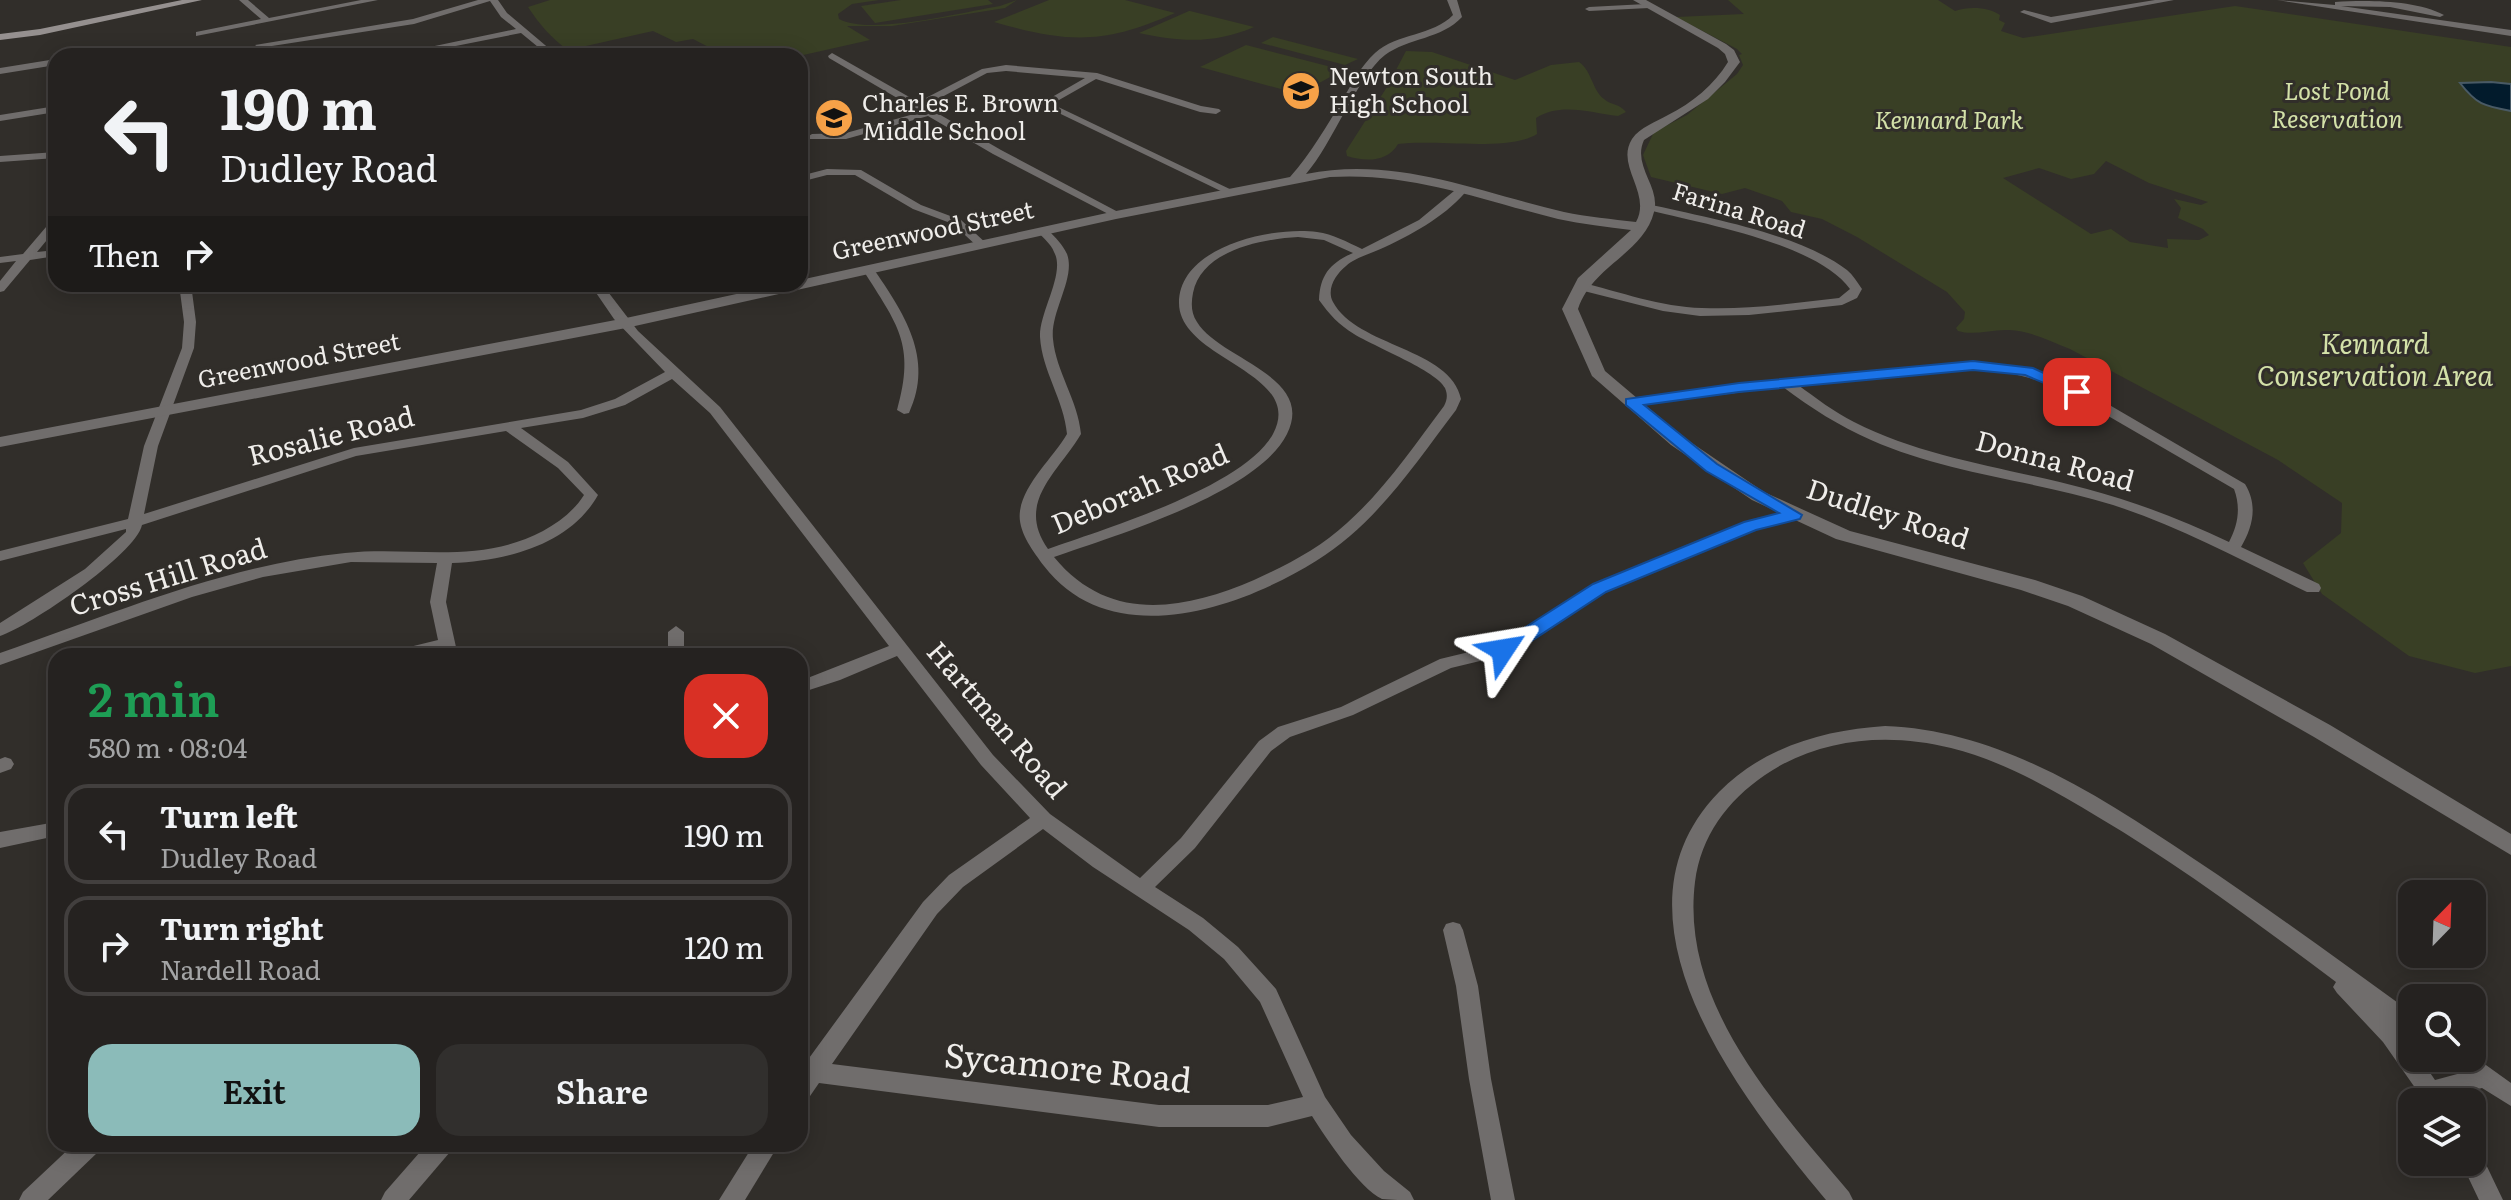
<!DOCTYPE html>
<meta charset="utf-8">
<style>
body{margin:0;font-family:Literata,serif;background:#312f2d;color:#f1f3f6;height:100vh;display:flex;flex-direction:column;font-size:30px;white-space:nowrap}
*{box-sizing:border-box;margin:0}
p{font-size:26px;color:#a3a4a5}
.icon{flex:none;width:44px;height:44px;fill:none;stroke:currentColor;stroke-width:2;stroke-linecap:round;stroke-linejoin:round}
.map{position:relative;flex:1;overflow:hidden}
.side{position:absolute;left:48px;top:648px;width:760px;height:504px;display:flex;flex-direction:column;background:#252220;border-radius:24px;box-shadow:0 4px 20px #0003,0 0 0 2px #423f3e}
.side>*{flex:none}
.guide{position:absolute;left:48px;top:48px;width:760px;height:244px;border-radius:24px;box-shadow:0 4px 20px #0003,0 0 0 2px #423f3e;background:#252220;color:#f1f3f6;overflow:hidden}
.needle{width:52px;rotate:23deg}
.controls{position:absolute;left:2398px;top:880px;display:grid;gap:16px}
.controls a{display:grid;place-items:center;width:88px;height:88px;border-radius:16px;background:#252220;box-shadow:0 4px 20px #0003,0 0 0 2px #423f3e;font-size:40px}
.pin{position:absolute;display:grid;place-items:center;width:68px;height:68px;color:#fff;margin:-34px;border-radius:16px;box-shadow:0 4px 12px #0006}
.me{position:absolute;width:88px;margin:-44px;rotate:57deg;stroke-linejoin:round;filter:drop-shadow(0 0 6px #0008)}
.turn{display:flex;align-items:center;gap:28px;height:168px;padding:0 40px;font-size:36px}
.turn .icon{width:104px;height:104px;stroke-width:2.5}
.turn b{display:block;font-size:56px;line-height:68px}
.then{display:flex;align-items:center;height:76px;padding:0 40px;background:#0003;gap:16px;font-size:30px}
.round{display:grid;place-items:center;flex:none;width:84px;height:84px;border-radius:24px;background:#312f2d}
.head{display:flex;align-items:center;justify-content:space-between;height:136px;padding:0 40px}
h1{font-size:48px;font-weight:600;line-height:60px;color:#1e9e55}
.cta{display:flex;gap:16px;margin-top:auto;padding:16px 40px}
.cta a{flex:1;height:92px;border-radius:24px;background:#8bbbb9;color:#111;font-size:32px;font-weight:600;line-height:92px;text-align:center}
.cta a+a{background:#312f2d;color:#f1f3f6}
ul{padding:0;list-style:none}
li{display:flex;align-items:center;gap:24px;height:100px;margin:0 16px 12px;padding:0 24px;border:4px solid #423f3e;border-radius:24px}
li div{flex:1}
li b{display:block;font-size:30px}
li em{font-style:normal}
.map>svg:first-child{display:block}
</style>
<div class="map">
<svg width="2511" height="1200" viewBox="0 0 2511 1200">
<rect width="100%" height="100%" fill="#312e2a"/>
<!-- green -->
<g fill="#393f25" fill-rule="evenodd">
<path d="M550 0H879L852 4 838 14 839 19C870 36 963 12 1000 6L1017 0 1005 8 892 26H847L870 40 799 56H726L693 39 676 42 653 31 568 50C551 38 540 25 528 7Z"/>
<path d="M901 0H988L993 4 875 23 861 6Z"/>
<path d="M1049 0H1125L1175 13C1103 45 1068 43 994 22Z"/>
<path d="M1728 0H1938L1955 11C1969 6 1989 7 2000 15L1999 20 2005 23 2001 31 2023 38 2235 6 2511 47V666L2475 673 2409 656 2322 594 2303 563 2341 533 2342 503 2278 460 2070 349C2050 341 2031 331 2009 330 1992 329 1974 336 1958 331L1956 328 1964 319 1965 312 1947 292 1857 237 1822 219 1791 212 1782 201 1745 188 1722 194 1651 177 1643 155 1654 132 1687 115 1737 74 1743 65 1739 55 1742 54 1737 49 1676 17 1744 14ZM2106 161 2149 183 2208 202 2201 205 2174 199 2181 208 2178 218 2203 229 2209 235 2199 240 2167 239 2168 248 2130 242 2111 229 2091 234 2003 178 2039 168 2071 179 2094 174Z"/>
<path d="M1189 11H1190L1254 27C1215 44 1180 42 1139 33Z"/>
<path d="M1273 37 1358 59 1345 65 1261 43Z"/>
<path d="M1246 45 1343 70 1299 94 1200 67Z"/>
<path d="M1406 51 1432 52 1515 80 1551 65 1579 62C1592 71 1592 90 1604 99 1612 106 1619 103 1626 112L1618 116C1591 113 1561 102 1536 118L1537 134C1509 152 1435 139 1398 144 1388 162 1365 162 1347 156L1346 151 1387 87Z"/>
</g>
<!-- water -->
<path fill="#021b2c" stroke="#495a65" stroke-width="2" d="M2491 82 2511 84V111C2484 106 2477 105 2460 83Z"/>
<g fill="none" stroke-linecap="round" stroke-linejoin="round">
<!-- minor -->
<g fill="#706d6c" fill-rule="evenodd">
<path d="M239 0H248L269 18 361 0H378L196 36V32L261 19Z"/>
<path d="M478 0H498L507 13 558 56H549L521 33 405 56H387L516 29 501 17 490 1 414 24 259 48 255 45 413 19Z"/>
<path d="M2155 0H2174L2051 23 2020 12 2024 10 2051 17Z"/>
<path d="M2277 0 2335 5V2C2368 0 2415 0 2444 15L2440 17 2390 7 2341 6 2511 30V36Z"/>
<path d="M1646 4 1649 8 1589 11 1585 9 1589 7Z"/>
<path d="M832 53 918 102 982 69 1006 65 1097 73 1201 106 1219 109 1221 111 1216 114 1200 112 1096 79 1052 104 1236 192 1227 194 1040 104 1085 78 1006 71 987 73 925 106 1001 150 1120 213V217L1116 218 993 154 928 116 846 139H808L807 137 812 134 846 133 921 112 829 58 828 56Z"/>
<path d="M56 59V65L0 74V68Z"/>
<path d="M56 106V112L0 121V115Z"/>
<path d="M56 152V158L0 162V156Z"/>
<path d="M827 169 861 170 921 205 961 220 988 245 978 247 953 224 913 209 855 175H827L800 182V176Z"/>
<path d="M1460 186 1469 188C1447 215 1417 232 1385 247 1373 253 1356 257 1346 266 1336 274 1326 289 1333 302 1357 347 1451 348 1461 399L1456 410C1414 465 1376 524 1316 561 1239 609 1111 653 1044 566 1033 551 1017 531 1020 511 1024 483 1053 458 1067 434 1064 400 1042 371 1040 337 1039 312 1066 273 1054 252 1051 244 1043 238 1038 232L1040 230H1048C1055 237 1063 245 1067 254 1076 278 1050 312 1053 339 1056 372 1078 400 1081 434 1058 473 1015 502 1048 549 1104 529 1244 487 1273 434 1306 372 1179 360 1179 303 1179 246 1273 226 1317 232 1333 234 1347 242 1362 249L1419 220ZM1298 237 1324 240 1353 253C1330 263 1320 275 1319 300 1329 314 1339 325 1354 334 1373 346 1437 371 1445 388 1448 395 1447 400 1444 406 1414 446 1385 489 1347 523 1320 548 1287 565 1254 580 1184 610 1109 624 1054 557 1114 536 1258 493 1287 434 1316 376 1219 359 1197 322 1191 313 1191 303 1193 293 1201 250 1263 239 1298 237Z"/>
<path d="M1648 204C1707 218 1798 233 1847 270 1853 275 1857 282 1862 289L1857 298 1842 305 1749 315 1700 316 1663 311 1576 289V283L1580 282C1620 292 1661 307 1702 308 1748 310 1794 303 1839 298L1850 289C1817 243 1699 223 1644 209L1643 207Z"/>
<path d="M56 219V229L37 252 56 250V256L30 260 4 291 0 292V281L16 261 0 263V257L23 254 52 220Z"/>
<path d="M869 267 873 268C903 312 935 358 909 413L904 414 897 410C916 344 897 324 863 270Z"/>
<path d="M179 284H191L196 322 194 348 158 446 144 514 354 448 581 410 615 399 665 372 614 319 590 284H602L638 331 720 407 993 755 1050 814 1140 878 1181 838 1259 741 1278 727 1341 707 1440 659 1498 645 1593 584 1745 523 1794 510 1801 515 1799 518 1755 529 1605 592 1509 654 1451 668 1353 715 1290 737 1271 751 1195 848 1155 887 1203 918 1238 947 1276 989 1325 1097 1351 1135 1384 1171 1410 1192 1414 1200C1405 1200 1390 1200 1382 1199 1359 1188 1326 1138 1312 1116L1268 1127H1159L819 1083 808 1099 800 1102V1074L804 1065 923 902 949 875 1030 818 981 765 897 656 840 680 800 693V681L889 646 710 413 672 379 625 405 583 418 521 428 568 462 598 495C570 545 506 561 452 563L446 602 458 656H442L440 650 418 656H387L389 652 438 640 430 602 437 563 351 562 263 577 192 597 0 665V653C113 614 225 565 345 553 413 546 479 565 543 531 559 522 574 511 584 495L558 468 506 431 356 456 142 525C136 554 29 627 0 636V623L85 569 126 532V529L0 561V551L128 519 144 446 182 348 184 322ZM1043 829 1093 867 1189 930 1224 959 1260 1002 1303 1097 1268 1105H1159L832 1064 937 914 963 887Z"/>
<path d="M453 284H501C490 290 464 290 453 284Z"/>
<path d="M1973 362C2014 363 2045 371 2082 389L2245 484C2258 505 2253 527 2241 547L2319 584 2321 588 2319 592H2307C2243 561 2181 527 2113 505 2033 480 1948 474 1871 440 1839 426 1811 408 1783 387L1631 406 1624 402 1631 398 1739 383ZM1973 370C2011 371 2038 378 2072 395L2234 489C2241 508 2238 525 2229 542 2183 520 2136 502 2087 489 2009 468 1927 459 1854 422 1834 412 1816 398 1798 385Z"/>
<path d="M676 626 684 632V646L691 656H674L668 647V632Z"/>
<path d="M1885 726C2000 730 2101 797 2194 859 2268 908 2340 961 2412 1013V1035L2397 1026 2412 1047V1058H2420L2435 1080 2461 1073 2450 1065 2447 1058H2472V1055L2511 1083V1106L2482 1088 2447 1097 2449 1102H2425L2383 1042 2337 993 2333 987 2336 982C2258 924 2181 866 2098 817 2052 789 2003 761 1951 748 1888 732 1819 738 1765 775 1727 801 1701 836 1695 882 1680 1003 1777 1107 1849 1192L1853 1200H1826C1742 1099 1597 917 1719 792 1763 747 1824 730 1885 726Z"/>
<path d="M5 757 11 759 14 764 11 769 0 773V759Z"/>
<path d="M56 822V836L0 848V832Z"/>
<path d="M1453 922 1460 924 1463 930 1478 986 1491 1079 1515 1200H1491L1469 1079 1456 986 1443 930 1446 924Z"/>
<path d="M74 1144H102L98 1152 48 1200H19L23 1192Z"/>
<path d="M427 1144H454L450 1152 409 1200H381L385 1192Z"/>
<path d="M754 1144H779L745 1200H719Z"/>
<path d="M2472 1149 2480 1152 2503 1200H2479L2461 1162H2472Z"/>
</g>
<!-- tertiary -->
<path fill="#706d6c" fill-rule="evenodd" d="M1447 0H1457L1462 17C1442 39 1408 38 1385 55 1357 77 1333 143 1306 174 1397 156 1477 192 1564 212 1587 217 1612 219 1636 222 1652 193 1615 166 1632 139 1640 127 1656 122 1668 115 1692 103 1714 85 1728 62L1725 54 1718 48 1633 0H1646L1726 44 1734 50 1740 62 1725 82 1708 99 1644 140C1632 166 1661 187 1654 212 1644 253 1592 266 1578 309L1605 371 1683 437 1764 492 1850 531 2035 580 2082 596 2165 634 2330 725 2511 834V855L2314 737 2151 644 2068 606 2021 590 1836 539 1752 500 1671 445 1592 376 1562 309 1578 278 1631 230C1607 227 1582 224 1558 219 1481 200 1411 172 1330 177L1116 219 626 328 0 447V437L626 318 783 284H800V280L1116 211 1290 177C1311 153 1326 127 1343 99 1352 83 1361 66 1375 53 1397 33 1433 36 1453 15Z"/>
<!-- secondary -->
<path fill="#95908f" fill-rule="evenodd" d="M182 0H202L40 35 0 40V34L40 29Z"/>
</g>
<!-- route -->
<path fill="#1a73e8" stroke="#114b97" stroke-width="2" d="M1973 361 2033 368 2085 392 2077 397 2025 375 1973 370 1739 392 1644 405 1717 464 1802 515 1800 519 1756 530 1606 592 1510 655H1496L1494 650 1496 646 1593 584 1744 522 1779 513 1706 471 1626 405V399L1739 383Z"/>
<!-- icons -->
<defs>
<g id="school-disc" transform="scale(2)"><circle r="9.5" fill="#f7a248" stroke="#312e2a"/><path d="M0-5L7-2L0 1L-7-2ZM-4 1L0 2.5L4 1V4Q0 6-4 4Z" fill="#111"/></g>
</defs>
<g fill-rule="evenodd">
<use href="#school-disc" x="1301" y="91"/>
<use href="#school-disc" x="834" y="118"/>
</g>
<g text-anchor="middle" stroke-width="6" stroke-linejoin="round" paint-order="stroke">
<!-- far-poi labels -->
<g font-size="24" fill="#efedea" stroke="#312e2a" text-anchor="start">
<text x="1329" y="85">Newton South<tspan x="1329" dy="28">High School</tspan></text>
<text x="862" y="112">Charles E. Brown<tspan x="862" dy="28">Middle School</tspan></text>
</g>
<!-- far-park labels -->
<g font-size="24" font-style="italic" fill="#d3e1a8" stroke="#312e2a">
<text x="2337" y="100">Lost Pond<tspan x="2337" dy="28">Reservation</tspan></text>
<text x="1949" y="129">Kennard Park</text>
</g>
<!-- far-street labels -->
<g font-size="24" fill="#efedea" stroke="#312e2a">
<text transform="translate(1739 211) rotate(17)" y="8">Farina Road</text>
<text transform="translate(933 231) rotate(-12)" y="8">Greenwood Street</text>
<text transform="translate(299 361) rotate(-11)" y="8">Greenwood Street</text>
</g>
<!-- park labels -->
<g font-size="28" font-style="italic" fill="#d3e1a8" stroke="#312e2a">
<text x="2375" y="354">Kennard<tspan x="2375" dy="32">Conservation Area</tspan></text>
</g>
<!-- street labels -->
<g font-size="28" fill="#efedea" stroke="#312e2a">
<text transform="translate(331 436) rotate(-14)" y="10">Rosalie Road</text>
<text transform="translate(2055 461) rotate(15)" y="10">Donna Road</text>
<text transform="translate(1140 489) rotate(-23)" y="10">Deborah Road</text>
<text transform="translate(1888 514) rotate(18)" y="10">Dudley Road</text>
<text transform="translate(168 577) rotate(-17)" y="10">Cross Hill Road</text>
<text transform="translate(997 720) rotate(49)" y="10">Hartman Road</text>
</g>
<!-- near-street labels -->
<g font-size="34" fill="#efedea" stroke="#312e2a">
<text transform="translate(1068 1068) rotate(6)" y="12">Sycamore Road</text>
</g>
</g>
</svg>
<div class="controls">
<a><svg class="needle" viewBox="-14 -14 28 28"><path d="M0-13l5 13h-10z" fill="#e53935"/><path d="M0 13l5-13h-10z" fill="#a3a4a5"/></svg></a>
<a><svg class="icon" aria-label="search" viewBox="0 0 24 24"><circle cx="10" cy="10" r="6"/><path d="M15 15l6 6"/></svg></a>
<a><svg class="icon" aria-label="layers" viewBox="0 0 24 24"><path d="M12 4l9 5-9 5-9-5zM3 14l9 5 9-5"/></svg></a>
</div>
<div class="pin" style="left:2077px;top:392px;background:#d93025"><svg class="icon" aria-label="arrive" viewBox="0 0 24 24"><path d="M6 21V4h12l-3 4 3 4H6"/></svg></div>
<svg class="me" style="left:1503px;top:650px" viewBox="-20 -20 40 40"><path d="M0-17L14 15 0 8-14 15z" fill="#1a73e8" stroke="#fff" stroke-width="4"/></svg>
<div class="guide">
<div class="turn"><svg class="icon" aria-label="left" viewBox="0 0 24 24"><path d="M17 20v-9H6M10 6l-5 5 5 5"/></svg><div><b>190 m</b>Dudley Road</div></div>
<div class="then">Then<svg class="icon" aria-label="right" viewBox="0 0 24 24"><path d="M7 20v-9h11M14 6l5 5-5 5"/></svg></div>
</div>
<section class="side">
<div class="head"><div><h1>2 min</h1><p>580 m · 08:04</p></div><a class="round" style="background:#d93025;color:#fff"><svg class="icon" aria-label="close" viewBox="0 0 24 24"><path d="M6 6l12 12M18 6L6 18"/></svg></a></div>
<ul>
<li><svg class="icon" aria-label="left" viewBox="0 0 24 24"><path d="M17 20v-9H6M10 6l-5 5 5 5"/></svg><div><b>Turn left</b><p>Dudley Road</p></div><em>190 m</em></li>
<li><svg class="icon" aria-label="right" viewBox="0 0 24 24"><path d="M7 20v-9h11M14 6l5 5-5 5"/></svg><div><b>Turn right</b><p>Nardell Road</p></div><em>120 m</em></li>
</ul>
<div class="cta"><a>Exit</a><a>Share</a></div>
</section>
</div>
